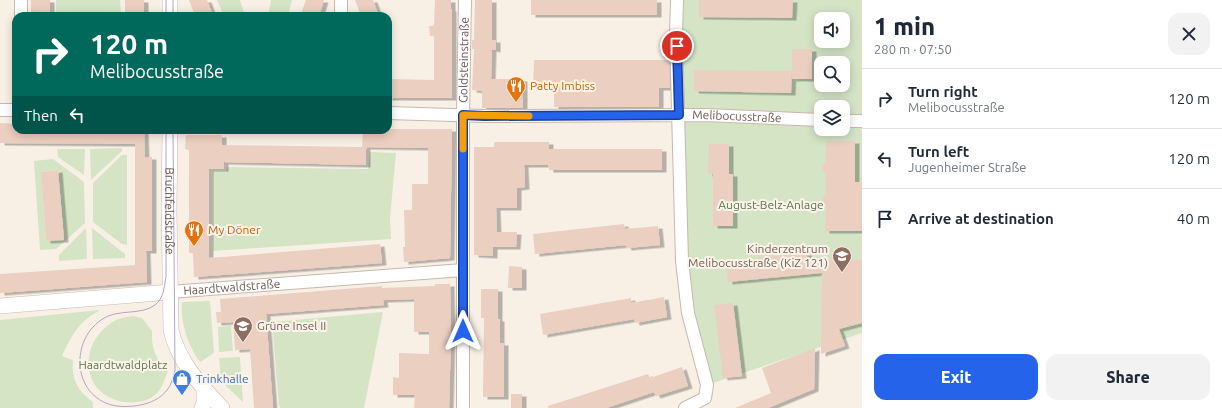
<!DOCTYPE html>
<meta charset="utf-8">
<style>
body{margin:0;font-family:Ubuntu,sans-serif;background:#f2f2f3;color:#1f2937;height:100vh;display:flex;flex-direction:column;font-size:15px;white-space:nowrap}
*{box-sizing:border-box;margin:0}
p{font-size:13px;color:#747a83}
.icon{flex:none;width:22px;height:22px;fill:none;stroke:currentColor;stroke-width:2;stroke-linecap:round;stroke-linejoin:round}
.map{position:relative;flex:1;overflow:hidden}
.sheet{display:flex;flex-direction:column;background:#fff;width:360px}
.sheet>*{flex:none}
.banner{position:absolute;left:12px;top:12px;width:380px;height:122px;border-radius:12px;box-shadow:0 2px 10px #0003;background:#00695c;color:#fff;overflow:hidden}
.tools{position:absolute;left:814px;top:12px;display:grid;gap:8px}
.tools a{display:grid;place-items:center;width:36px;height:36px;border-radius:8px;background:#fff;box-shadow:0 2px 10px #0003;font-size:20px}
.pin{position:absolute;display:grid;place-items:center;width:34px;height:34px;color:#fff;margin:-17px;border:2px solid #fff;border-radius:50%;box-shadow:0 1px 4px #0007}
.me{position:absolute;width:44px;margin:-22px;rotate:0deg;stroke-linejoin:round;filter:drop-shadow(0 0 3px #0008)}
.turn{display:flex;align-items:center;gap:14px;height:84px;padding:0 12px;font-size:18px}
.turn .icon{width:52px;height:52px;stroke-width:2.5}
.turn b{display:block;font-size:28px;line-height:34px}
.then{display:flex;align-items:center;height:38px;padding:0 12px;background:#0003;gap:8px;font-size:15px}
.round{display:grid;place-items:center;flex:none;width:42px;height:42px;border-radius:12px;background:#f2f2f3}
.summary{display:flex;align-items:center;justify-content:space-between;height:68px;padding:0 12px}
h1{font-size:24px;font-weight:800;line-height:30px}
.button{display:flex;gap:8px;margin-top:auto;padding:8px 12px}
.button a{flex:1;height:46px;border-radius:12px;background:#2563eb;color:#fff;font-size:16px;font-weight:800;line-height:46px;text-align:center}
.button a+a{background:#f2f2f3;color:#1f2937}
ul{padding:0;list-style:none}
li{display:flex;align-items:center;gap:12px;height:60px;padding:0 12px;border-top:1px solid #e0e1e3}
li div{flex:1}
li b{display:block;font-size:15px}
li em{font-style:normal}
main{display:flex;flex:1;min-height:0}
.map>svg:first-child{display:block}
</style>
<main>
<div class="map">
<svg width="862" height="408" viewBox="0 0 862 408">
<defs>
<filter id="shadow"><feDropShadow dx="4.5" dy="2.5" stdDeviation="0" flood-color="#0004"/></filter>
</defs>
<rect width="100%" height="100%" fill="#f9f0e5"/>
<!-- green -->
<g fill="#d4e4c5" fill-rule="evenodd">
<path d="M56 0H120L121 16H56Z"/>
<path d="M217 0H240L245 16H224Z"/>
<path d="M271 0H292L288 16H268Z"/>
<path d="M683 0H862V333L707 385 682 261 679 115ZM821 19H843V41H821ZM821 63H843V85H821ZM821 107H843V129H821Z"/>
<path d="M122 148V151L91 180 90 149Z"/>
<path d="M57 149H85L84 175 58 157Z"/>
<path d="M370 152 396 153 390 218 391 239 213 251V171H226L227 167 368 169Z"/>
<path d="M122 155H127V245L122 244 93 222V183Z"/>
<path d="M53 159 84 182 85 223 56 249 40 250 34 161ZM58 170 64 239 46 241 41 172Z"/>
<path d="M86 228 87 259 59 261V255Z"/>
<path d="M92 228 125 254V258L93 259Z"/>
<path d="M210 301 214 353 200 362C188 346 180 322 182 302Z"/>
<path d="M100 310C78 323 73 333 62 356L73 360C71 379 78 391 93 402V408H0V320Z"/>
<path d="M383 312 364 408H281L279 406 272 322Z"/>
<path d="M133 316 142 318 152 331C151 349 156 358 168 371 165 378 163 385 159 391 145 408 114 405 99 390 85 376 86 351 97 337 108 323 115 318 133 316Z"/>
<path d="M231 326 233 351 219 352 218 327Z"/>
<path d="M240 357 243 402 221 381 219 358Z"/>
</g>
<!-- building -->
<g fill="#ebcfc0" filter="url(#shadow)">
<rect x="31" y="0" width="19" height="16"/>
<rect x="125" y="0" width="19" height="16"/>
<path d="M189 0H207L213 16H195Z"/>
<path d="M306 0H324L319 16H308L301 14Z"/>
<path d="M355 0H373L378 14 372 16H361Z"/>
<path d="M435 0H451V9H452V98H388V79L434 80V36H430L429 26H434Z"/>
<path d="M475 0H492V40H496V50L492 49 491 79H523V108H482V91L472 90 474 49H472V40H474Z"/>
<rect x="531" y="0" width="126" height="15"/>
<path d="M699 0H793L792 18 699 17Z"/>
<rect x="792" y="49" width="20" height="30"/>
<path d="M534 60H669L670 88H659V107H554V88H533Z"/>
<path d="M694 70 792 71 791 93 694 91Z"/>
<path d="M0 123 16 124V130H144L145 157H152V251H146L147 282 0 293V274L135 265V144L0 143Z"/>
<path d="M388 129H452L450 258 404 262 403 247H405L404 210H412V184H428V148L366 147V165L224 162V169H209V258L380 244 382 263 194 277 193 253H189V150L185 149 186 135H222V145L362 147 363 130H388Z"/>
<path d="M826 141H855V182H862V231H825L826 206 823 203V197L826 194V173L823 171V165L826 162Z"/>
<path d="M494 142H549V149H662V170H549L548 165H524L525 187 517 188V208H496L497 232H517L516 247H493V256L474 255V147H494Z"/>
<path d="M709 144H729V174H733V226H713V174H708Z"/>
<path d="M58 170 64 240 46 241 41 172Z"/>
<path d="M624 224 625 229 658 226 660 245 627 248 626 245 535 254 533 234Z"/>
<path d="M807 253V259L862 260V323L839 329 845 346 821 354 822 273 728 282 726 261Z"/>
<path d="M509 266 522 267V288H508Z"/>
<path d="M435 284H450L451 335 449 408H414L415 395H393V377L399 378V353L429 354V332H414V299L383 300 384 305 266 314 273 408H254L250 349 235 350 233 322 217 323 216 312H221L220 299 382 286V288L435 286Z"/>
<path d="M481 289H498V319H500V343H504V397H483L484 318H481Z"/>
<path d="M664 297 667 317 635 323 634 319 543 335 540 314 631 298V303Z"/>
<path d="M733 303 742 376 723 378 714 305Z"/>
<path d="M815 348 814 389 768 408H735L771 393 762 368Z"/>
<path d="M682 367 688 386 656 396 654 392 606 408H548V406L648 374 650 378Z"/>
<rect x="511" y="394" width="11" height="14"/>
</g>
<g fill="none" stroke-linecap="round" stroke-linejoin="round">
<!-- minor casing -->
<g stroke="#c8b8ad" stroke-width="14">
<g id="minor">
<path d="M21 0V16"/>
<path d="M341 0V16"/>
<path d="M677 0 676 34 682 261 688 313 707 385 705 398 685 408"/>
<path d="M0 110H16"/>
<path id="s1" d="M388 113 484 116 705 115 821 120"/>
<path d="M843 121H862"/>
<path id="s2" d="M170 292 463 270"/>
<path id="s3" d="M463 408V115L465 0"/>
</g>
</g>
<!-- tertiary casing -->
<g stroke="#c8b8ad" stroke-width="16">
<g id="tertiary">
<path d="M170 0V16"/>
<path id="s4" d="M170 130 169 209 171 330C178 361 200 385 222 408"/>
<path d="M0 306 170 292"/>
<path d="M202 408 204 403V389"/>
</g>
</g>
<!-- minor -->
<use href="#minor" stroke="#fff" stroke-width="12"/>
<!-- tertiary -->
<use href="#tertiary" stroke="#fff" stroke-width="15"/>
<!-- tram -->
<g stroke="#b2a5c1" stroke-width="1">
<path d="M166 0V16"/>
<path d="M173 0V16"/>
<path d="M166 130V277C164 287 164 298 155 305 141 316 117 308 101 320 68 343 74 400 117 406 134 408 157 404 167 390 172 384 173 377 175 370L173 130"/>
</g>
</g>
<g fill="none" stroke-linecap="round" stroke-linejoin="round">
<!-- route casing -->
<g stroke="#184099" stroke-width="10">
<path id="route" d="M463 331V115L484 116 679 115 677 46"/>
</g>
<!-- route -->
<use href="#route" stroke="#2563eb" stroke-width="7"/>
<!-- slow -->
<path stroke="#f59e0b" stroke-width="7" d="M463 149V115L529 116"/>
</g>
<!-- icons -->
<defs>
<g id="restaurant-pin" transform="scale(1)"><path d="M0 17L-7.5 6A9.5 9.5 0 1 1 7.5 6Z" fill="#e8710a" stroke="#fcf4ea"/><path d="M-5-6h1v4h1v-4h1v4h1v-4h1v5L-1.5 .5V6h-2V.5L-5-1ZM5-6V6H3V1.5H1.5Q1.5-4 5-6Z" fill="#fff"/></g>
<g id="school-pin" transform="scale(1)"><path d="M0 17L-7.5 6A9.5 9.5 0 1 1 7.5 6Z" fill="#8d6e63" stroke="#fcf4ea"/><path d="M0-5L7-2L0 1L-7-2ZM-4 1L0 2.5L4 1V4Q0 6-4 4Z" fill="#fff"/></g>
<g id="shop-pin" transform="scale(1)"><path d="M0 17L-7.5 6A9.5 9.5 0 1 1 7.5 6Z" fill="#3f7fe0" stroke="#fcf4ea"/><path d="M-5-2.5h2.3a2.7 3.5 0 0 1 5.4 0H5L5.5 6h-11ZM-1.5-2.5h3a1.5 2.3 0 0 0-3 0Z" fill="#fff"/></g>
</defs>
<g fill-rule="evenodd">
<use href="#restaurant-pin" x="516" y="86"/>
<use href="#restaurant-pin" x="194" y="230"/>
<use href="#school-pin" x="842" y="256"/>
<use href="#school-pin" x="243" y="326"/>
<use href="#shop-pin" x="182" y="379"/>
</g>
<g text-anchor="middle" stroke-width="4" stroke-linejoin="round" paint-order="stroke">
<!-- street labels -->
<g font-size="12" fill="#6e574e" stroke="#fcf4ea">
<text dy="4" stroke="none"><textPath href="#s3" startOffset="348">Goldsteinstraße</textPath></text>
<text dy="4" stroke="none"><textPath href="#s1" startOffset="349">Melibocusstraße</textPath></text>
<text dy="4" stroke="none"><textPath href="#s4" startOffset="81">Bruchfeldstraße</textPath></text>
<text dy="4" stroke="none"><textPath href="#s2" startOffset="62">Haardtwaldstraße</textPath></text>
</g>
<!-- food labels -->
<g font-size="12" fill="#c56008" stroke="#fcf4ea" text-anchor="start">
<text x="530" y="90">Patty Imbiss</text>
<text x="208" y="234">My Döner</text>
</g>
<!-- park labels -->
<g font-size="12" fill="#5a784a" stroke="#fcf4ea">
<text x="771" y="209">August-Belz-Anlage</text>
<text x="123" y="369">Haardtwaldplatz</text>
</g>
<!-- education labels -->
<g font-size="12" fill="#785e54" stroke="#fcf4ea" text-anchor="end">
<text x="828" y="253">Kinderzentrum<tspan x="828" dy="14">Melibocusstraße (KiZ 121)</tspan></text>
<text x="257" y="330" text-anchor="start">Grüne Insel II</text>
</g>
<!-- shop labels -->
<g font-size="12" fill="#366cbe" stroke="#fcf4ea" text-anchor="start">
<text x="196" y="383">Trinkhalle</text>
</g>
</g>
</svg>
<div class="tools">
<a><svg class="icon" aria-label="sound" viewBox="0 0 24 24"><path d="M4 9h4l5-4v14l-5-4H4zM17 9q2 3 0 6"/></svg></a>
<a><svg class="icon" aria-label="search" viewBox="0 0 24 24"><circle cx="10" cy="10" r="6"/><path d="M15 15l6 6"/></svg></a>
<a><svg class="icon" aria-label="layers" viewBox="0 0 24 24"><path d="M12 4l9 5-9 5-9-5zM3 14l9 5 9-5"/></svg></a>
</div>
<div class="pin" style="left:677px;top:46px;background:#d93025"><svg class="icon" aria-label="arrive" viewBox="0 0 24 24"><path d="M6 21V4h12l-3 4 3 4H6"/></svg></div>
<svg class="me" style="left:463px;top:331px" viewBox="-20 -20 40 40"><path d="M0-17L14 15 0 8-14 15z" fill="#2563eb" stroke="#fff" stroke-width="4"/></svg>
<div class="banner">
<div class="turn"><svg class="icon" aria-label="right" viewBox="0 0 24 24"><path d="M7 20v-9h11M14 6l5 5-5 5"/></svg><div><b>120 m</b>Melibocusstraße</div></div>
<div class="then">Then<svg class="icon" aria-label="left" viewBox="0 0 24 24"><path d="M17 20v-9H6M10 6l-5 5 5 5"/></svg></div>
</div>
</div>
<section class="sheet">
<div class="summary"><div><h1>1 min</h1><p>280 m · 07:50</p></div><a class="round"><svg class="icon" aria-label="close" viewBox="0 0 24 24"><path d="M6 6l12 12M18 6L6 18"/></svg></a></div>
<ul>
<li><svg class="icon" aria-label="right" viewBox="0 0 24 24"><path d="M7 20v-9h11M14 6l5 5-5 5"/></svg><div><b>Turn right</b><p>Melibocusstraße</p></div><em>120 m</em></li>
<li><svg class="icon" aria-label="left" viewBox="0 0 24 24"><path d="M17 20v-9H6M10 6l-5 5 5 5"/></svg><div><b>Turn left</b><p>Jugenheimer Straße</p></div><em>120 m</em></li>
<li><svg class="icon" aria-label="arrive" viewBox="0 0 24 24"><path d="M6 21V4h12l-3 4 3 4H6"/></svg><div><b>Arrive at destination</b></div><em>40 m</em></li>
</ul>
<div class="button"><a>Exit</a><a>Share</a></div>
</section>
</main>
